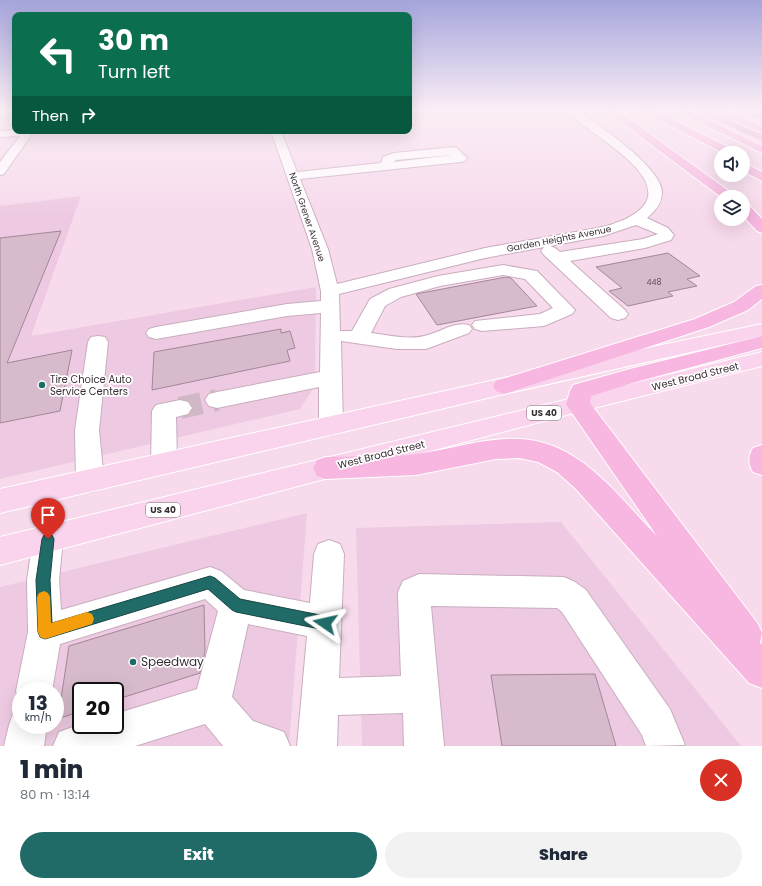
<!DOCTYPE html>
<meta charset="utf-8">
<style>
body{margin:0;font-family:Poppins,sans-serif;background:#f2f2f3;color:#1f2937;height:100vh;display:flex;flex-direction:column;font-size:15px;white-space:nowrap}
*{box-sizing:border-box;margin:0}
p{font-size:13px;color:#747a83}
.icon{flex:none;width:22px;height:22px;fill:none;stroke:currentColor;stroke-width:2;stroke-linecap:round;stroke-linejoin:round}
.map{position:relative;height:746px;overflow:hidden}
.details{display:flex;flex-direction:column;background:#fff;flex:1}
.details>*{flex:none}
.banner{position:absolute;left:12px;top:12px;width:400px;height:122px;border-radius:8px;box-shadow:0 4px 16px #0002;background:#0b6e4f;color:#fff;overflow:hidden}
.controls{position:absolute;left:714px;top:146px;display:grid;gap:8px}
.controls a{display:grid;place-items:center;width:36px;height:36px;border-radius:50%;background:#fff;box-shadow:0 4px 16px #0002;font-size:20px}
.speed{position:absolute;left:12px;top:682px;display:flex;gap:8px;font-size:20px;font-weight:700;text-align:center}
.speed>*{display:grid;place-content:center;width:52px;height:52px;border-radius:50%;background:#fff;box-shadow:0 4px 16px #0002;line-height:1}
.speed small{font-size:10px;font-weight:400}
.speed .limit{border:2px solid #111;border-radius:6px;background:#fff;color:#111}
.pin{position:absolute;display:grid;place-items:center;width:34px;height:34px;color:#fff;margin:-41px -17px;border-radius:50% 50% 50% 0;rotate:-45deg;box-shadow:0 0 4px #0007}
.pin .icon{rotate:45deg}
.me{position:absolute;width:44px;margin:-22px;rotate:281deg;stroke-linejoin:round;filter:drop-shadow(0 0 3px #0008)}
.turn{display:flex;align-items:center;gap:14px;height:84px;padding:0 20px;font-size:18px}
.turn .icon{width:52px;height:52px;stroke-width:2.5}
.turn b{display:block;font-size:28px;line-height:34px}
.then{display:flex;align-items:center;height:38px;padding:0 20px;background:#0003;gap:8px;font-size:15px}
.round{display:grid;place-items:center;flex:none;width:42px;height:42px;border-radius:21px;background:#f2f2f3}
.summary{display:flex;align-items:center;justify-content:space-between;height:68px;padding:0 20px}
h1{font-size:24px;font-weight:800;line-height:30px}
.primary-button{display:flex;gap:8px;margin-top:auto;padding:8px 20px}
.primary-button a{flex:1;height:46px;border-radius:24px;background:#206b67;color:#fff;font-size:16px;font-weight:800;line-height:46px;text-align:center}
.primary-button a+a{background:#f2f2f3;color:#1f2937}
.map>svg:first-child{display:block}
</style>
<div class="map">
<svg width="762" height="746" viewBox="0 0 762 746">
<rect width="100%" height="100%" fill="#f7daec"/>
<!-- built -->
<g fill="#edcae1" fill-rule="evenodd">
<path d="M81 196 31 336 316 287 315 386 300 409 0 479V206Z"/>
<path d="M307 513 289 746H0V587ZM21 691H55V725H21ZM81 691H115V725H81Z"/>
<path d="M561 522 741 746H362L356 528Z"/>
</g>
<!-- green -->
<g fill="#e4add1">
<path d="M694 110H710L762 132V141Z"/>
<path d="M734 110H762V120Z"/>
</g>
<!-- building -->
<g fill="#d7bbcd" stroke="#a28798">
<path d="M61 231 7 363 72 350 60 411 0 423V238Z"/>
<path d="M668 253 700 276 687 279 697 286 668 292 673 296 628 306 609 291 622 288 596 267Z"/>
<path d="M506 277 511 278 537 306 437 325 416 294Z"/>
<path d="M281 329V333L290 331 295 348 287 350 290 361 152 390 154 352Z"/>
<path d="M204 605 205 652 200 673 115 700V691H81V711L58 719 69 646Z"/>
<path d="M595 674 616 746H502L491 675Z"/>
</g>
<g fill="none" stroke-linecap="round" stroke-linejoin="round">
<!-- minor-tunnel -->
<path stroke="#d1b8c7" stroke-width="22" stroke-dasharray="22 11" stroke-linecap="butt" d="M180 408 217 400"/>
<!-- minor casing -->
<g stroke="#c9adbf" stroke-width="2">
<g id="minor">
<path d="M15 110V113L0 117V111Z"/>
<path d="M566 110H578C598 125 663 168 662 193 662 204 654 212 647 218L668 228 674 235 671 240 645 248 570 261 625 310 628 314 625 318 618 320 611 318 543 254 541 251 544 247 485 258 339 294 340 331H352L370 299 389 289 438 276 503 265 537 271 575 310 572 314 544 326 482 331 475 329 472 325 475 321 540 314 553 308 525 279 503 275 440 286 401 297 385 306 371 333C387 335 408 340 424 336 440 333 453 321 469 325L472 329 469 333 426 349H397L341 341 343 426 340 432 331 435 322 432 319 426V387L217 408 209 406 205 400 209 394 217 392 320 372 321 313 287 316 156 339 149 337 146 333 149 329 156 327 287 304 321 301V291L312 249 271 131H281L297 172 381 163 383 157 394 153 454 147 458 149 467 158 465 161 461 162 300 179 328 249 337 284 485 248 598 228C613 225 644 215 648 197 654 165 585 132 566 110ZM451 155H452L394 162 396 160ZM636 225 658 234 643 239 560 252 555 248 550 246 603 236Z"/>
<path d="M15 130V131H34L4 174 0 175V162L20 136 0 137V131Z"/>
<path d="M98 336 105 337 108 342 99 430 104 481 100 489 90 492 80 489 76 481 75 430 88 342 91 337Z"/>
<path d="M180 400 188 402 192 408 188 414 176 417 177 463 173 470 164 473 155 470 151 463 152 411 156 405Z"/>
<path d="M48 526 59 530 63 539 59 580 61 610 210 567 221 571 244 590 310 603 314 554 318 544 329 540 340 544 344 554 339 678 401 676 398 597V592L403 581 419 574 564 577 575 582 586 590 670 709 685 745 646 746 642 735 562 612 557 608 431 606 444 746H404L403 713 338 715 337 746H297L307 636 248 624 232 697 253 721 284 732 290 746H223L205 724 135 746H53L59 732 81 724 115 725V714L197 689 218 611 205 599 60 644 52 691H21V704L16 691 28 632 27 580 33 539 37 530Z"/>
<path d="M21 709V725H47L44 746H4L9 725 14 711Z"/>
</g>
</g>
<!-- major casing -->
<g stroke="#fff" stroke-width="2">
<g id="major">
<path d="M762 324V336L504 394 0 513V489L504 378Z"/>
<path d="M762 352V366L578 412 0 565V537Z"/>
</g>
</g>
<!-- highway casing -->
<g stroke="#fff" stroke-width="2">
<g id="highway">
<path d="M605 110H617L737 197H721Z"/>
<path d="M640 110H654L736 151 738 153H723Z"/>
<path d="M675 110H689L762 146V153Z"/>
<path d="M709 110H724L762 126V133Z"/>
<path d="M743 162 762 172V181L743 171Z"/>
<path d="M743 203 748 204 762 219V233L757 231 743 216Z"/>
<path d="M762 285V299L748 310 709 327 504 394 496 391 493 386 496 381 695 319 734 302 756 286Z"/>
<path d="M762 336V348L636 382 591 396 590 403 758 624 762 633 760 643 762 644V688L749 683 576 489 557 472 538 462 519 458 496 459 416 475 326 479 317 476 313 468 317 460 326 457C346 457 366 456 387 455 397 455 407 456 417 454 474 446 522 422 576 458 607 478 631 510 657 536L570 410 566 404 570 391 573 385 630 369Z"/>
<path d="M762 445V475L753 472C748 463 748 457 753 448Z"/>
</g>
</g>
<!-- minor -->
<use href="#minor" fill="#fff" fill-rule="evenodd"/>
<!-- major -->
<use href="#major" fill="#fad4ed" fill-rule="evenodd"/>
<!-- highway -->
<use href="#highway" fill="#f7b7e1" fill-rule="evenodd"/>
</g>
<!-- sky -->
<linearGradient id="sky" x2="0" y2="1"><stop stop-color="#a5a5db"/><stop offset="0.51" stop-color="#fbeef6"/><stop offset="1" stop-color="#fbeef6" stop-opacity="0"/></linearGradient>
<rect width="762" height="215" fill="url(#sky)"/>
<!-- route -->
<path fill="#206b67" stroke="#154643" d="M48 534 52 535 54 539 50 580 52 623 210 576 215 578 240 599 325 616 330 618 332 623 330 628 325 630 236 612 232 610 208 589 45 639 40 637 38 632 36 580 42 539 44 535Z"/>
<!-- slow -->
<path fill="#f59e0b" d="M44 591 48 593 50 597 51 623 87 612 92 614 94 619 92 624 45 639 40 637 38 632 37 597 39 593Z"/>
<!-- markers -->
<g fill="#206b67" stroke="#fff" stroke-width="1.5">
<circle cx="42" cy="385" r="4"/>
<circle cx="133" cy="662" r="4"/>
</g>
<g text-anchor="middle" stroke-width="3.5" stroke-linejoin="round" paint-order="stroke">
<!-- number labels -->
<g font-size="8" fill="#60515b">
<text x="654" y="285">448</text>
</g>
<!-- far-street labels -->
<g font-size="9" fill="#392e35" stroke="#fff">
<text transform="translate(307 217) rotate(71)" y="3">North Grener Avenue</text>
<text transform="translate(559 239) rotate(-11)" y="3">Garden Heights Avenue</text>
</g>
<!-- shield labels -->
<g fill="#fff" stroke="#746d72" stroke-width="1">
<rect x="527" y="406" width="34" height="14" rx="3"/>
<rect x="146" y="503" width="34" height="14" rx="3"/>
</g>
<g font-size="9" font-weight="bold" fill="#392e35">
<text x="544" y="416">US 40</text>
<text x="163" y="513">US 40</text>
</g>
<!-- street labels -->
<g font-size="10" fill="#392e35" stroke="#fff">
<text transform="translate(695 376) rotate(-14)" y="4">West Broad Street</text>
<text transform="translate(381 454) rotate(-14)" y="4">West Broad Street</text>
</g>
<!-- poi labels -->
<g font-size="10" fill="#392e35" stroke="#fff" text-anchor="start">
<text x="50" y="383">Tire Choice Auto<tspan x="50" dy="12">Service Centers</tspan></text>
</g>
<!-- near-poi labels -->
<g font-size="12" fill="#392e35" stroke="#fff" text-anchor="start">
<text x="141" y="666">Speedway</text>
</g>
</g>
</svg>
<div class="controls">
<a><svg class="icon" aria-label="sound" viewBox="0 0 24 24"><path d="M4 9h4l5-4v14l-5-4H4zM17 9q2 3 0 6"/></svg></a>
<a><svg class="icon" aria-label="layers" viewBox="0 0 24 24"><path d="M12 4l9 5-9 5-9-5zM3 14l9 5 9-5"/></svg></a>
</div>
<div class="speed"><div>13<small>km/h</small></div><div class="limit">20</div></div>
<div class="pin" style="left:48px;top:539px;background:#d93025"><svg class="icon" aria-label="arrive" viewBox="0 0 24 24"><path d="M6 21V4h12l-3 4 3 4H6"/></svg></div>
<svg class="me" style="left:325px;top:623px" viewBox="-20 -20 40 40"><path d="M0-17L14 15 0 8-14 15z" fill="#206b67" stroke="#fff" stroke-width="4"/></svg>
<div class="banner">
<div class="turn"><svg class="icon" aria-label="left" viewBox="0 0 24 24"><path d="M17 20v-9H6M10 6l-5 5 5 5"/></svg><div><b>30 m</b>Turn left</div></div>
<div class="then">Then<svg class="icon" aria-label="right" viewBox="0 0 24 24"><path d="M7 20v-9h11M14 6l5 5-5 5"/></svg></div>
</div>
</div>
<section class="details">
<div class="summary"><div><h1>1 min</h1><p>80 m · 13:14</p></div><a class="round" style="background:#d93025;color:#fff"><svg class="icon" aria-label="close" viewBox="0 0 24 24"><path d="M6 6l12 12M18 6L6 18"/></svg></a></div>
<div class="primary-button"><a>Exit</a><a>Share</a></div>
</section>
